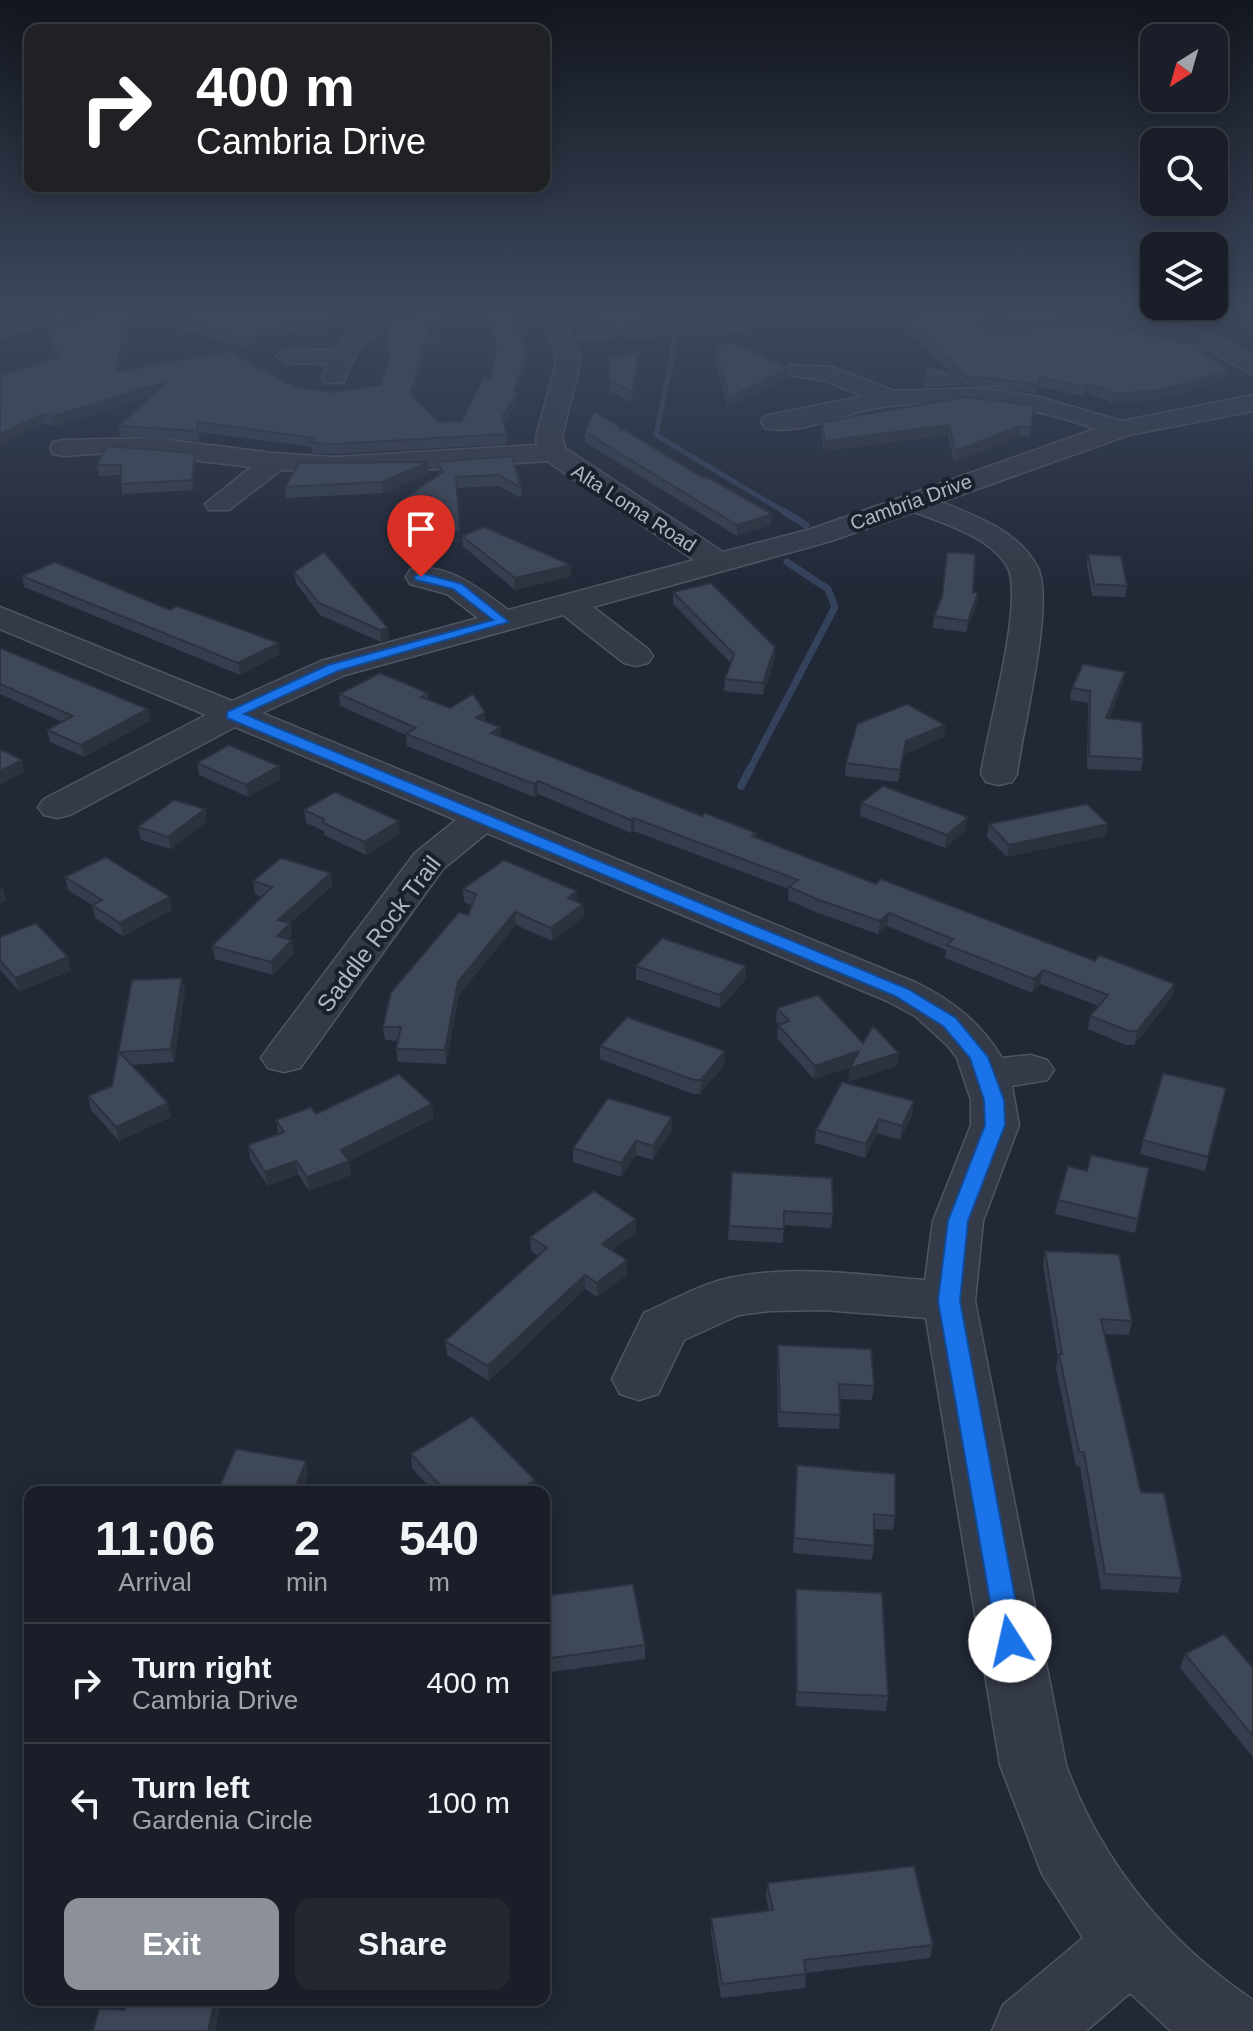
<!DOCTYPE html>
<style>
body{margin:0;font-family:Helvetica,sans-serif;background:#222730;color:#f1f3f6;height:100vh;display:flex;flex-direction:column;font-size:30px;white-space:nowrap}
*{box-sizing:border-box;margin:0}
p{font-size:26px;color:#9fa2a8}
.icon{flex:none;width:44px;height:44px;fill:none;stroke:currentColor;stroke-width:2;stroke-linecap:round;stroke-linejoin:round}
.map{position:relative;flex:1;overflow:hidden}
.side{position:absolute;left:24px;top:1486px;width:526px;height:520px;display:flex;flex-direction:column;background:#191e28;border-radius:16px;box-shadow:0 4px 20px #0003,0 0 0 2px #373c45}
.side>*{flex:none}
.top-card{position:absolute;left:24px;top:24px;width:526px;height:168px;border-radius:16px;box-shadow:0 4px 20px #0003,0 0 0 2px #373c45;background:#202124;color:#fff;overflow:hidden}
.needle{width:52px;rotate:217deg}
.tools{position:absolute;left:1140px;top:24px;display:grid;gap:16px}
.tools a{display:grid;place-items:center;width:88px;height:88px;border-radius:16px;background:#191e28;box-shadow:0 4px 20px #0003,0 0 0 2px #373c45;font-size:40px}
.pin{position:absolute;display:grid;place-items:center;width:68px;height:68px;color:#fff;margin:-82px -34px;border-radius:50% 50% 50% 0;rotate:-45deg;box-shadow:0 0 8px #0007}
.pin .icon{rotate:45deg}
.me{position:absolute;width:88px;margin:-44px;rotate:350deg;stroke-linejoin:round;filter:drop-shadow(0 0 6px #0008)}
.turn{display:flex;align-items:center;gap:28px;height:168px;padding:0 40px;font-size:36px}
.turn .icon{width:104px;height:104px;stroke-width:2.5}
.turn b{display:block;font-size:56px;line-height:68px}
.eta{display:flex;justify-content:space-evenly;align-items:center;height:136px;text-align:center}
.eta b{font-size:48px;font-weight:800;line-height:56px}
.primary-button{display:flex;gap:16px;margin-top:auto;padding:16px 40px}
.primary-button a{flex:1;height:92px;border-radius:16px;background:#8c9099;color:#fff;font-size:32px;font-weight:800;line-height:92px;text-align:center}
.primary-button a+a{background:#222730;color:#f1f3f6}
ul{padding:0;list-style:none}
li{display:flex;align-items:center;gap:24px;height:120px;padding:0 40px;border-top:2px solid #373c45}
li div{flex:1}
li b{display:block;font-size:30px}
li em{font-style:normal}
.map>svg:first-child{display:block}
</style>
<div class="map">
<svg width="1253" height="2031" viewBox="0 0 1253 2031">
<rect width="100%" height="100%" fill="#212836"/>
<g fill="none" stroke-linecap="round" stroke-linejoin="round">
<!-- stream-far2 -->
<g stroke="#35425d" stroke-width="5">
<path d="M335 317 359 323"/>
<path d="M673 335V354L656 435 788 514"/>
<path d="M416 336 442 342"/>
<path d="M580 338 725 332 815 311"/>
</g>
<!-- stream-far1 -->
<g stroke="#35425d" stroke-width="7">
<path d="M785 512 806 525"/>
<path d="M749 771 835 607 828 589 787 562"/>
</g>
<!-- stream -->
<path stroke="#35425d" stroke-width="8" d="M741 786 750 769"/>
<!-- minor casing -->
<g stroke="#4f5562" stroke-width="3">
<g id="minor">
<path d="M36 311H69L66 316 0 337V322Z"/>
<path d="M396 311H446L443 316C414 323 380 321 360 348 351 359 350 372 343 383H325L322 378 327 364 288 363 276 356 288 349 334 350 363 322Z"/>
<path d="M539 311H561L581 359 562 437 565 448 723 552 811 529 1095 429C1025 403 946 395 872 409 840 415 797 436 765 428L761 422 765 416 863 396 826 381 789 375 786 370 789 365 831 367 895 391 978 388 1035 396 1122 421 1253 395V411L1129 435 941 502C976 516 1018 531 1037 566 1056 601 1022 730 1017 774L1012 782 999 785 986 782 981 774C987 731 1024 603 1008 568 993 538 943 523 914 512L831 541 593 607 648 649 653 656 648 663 636 666 624 663 563 615 345 675 262 713 917 983C953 1001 981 1023 1002 1058L1031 1055 1047 1060 1054 1070 1047 1080 1012 1086 1019 1125 983 1221 975 1301 1066 1765C1101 1862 1168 1943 1253 2000V2031H1171L1130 1993 1086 2031H992L1003 2005 1083 1938 1042 1874 1000 1765 926 1318 823 1310 770 1311 739 1315 684 1340 658 1394 639 1400 620 1394 612 1379 644 1313C672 1301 700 1284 729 1278 793 1264 862 1275 925 1280L933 1221 971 1125V1100L957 1058 948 1046 915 1016 887 1001 487 833 443 869 300 1068 284 1072 268 1068 261 1058 268 1048 415 853 456 820 235 727 70 815 57 818 44 815 38 807 44 799 206 715 0 629V607L232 701 321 661 478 618 447 594 410 584 406 577 410 570C447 561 481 590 508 610L694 560 547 461 397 472 281 470 229 510H209L205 504 251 467 123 452 63 456 53 454 50 448 53 442 63 440 153 438 273 453 335 457 537 445 536 437 557 359Z"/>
<path d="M1040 319C1110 318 1194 315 1253 357V375L1203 347 1162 338 1070 332 990 337 978 330 990 323Z"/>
</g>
</g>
<!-- minor -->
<use href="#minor" fill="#343a47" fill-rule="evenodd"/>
</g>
<!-- wall -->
<g fill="#363e4d">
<path d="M485 311 527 352V361L517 392 518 401 504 424 507 434V444L335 454 312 453V447L200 432 199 441 120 436 119 426 150 397 53 427 45 423 0 444V376L58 357 50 341 49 332 132 312 119 371 295 387 331 392 381 385 430 333 413 396 439 422 462 421 490 378 496 351 485 319Z"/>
<path d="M588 311H697L652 316 645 313 643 331 615 340 588 316Z"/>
<path d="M924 311H1056L1055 316 990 320 982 326 991 331 1226 380 1159 399 1112 403 1088 393 1083 396 1037 386 1036 393 965 385 960 380 959 386 924 387 925 377 953 374 907 330 908 321Z"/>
<path d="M1241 311H1253V322Z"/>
<path d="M347 318 314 336 290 332 246 348 179 328 178 320Z"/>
<path d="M715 347 787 378 728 408 714 356Z"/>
<path d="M639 353V362L632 402 609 391V358Z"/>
<path d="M954 396 1034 405 1029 437 1019 436 954 462 948 435 824 451 821 432 822 422 953 399Z"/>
<path d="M620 430 771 525 737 536 585 442V432Z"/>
<path d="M512 456 521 488V498L499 486 457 488 460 542 397 548 396 537 439 474 437 462Z"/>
<path d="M196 464 193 490 122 494 121 475 99 476 97 465Z"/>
<path d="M429 473 383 493 286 498 285 487Z"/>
<path d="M462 536 571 576 515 590 463 546Z"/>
<path d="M324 552 389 639 381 642 320 615 296 583 294 572Z"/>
<path d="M1088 554 1127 586 1125 597 1092 596 1087 565Z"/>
<path d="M22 576 280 654 240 675 24 587Z"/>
<path d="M673 592 775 659 763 695 724 691 725 679 731 663 673 604Z"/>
<path d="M973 592 978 593 977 604 966 632 933 628 934 616Z"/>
<path d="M0 648 148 709 150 721 84 757 50 742 47 730 62 722 0 694Z"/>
<path d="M1125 672 1123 683 1109 719 1143 759 1141 771 1087 769 1088 703 1070 700 1072 688Z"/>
<path d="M428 693V699L450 708 485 712V721L500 727 501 737 702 816 756 833V837L876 884 1095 961 1175 984 1172 997 1134 1045H1126L1088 1029 1090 1016 1099 1006 1040 984 1032 993 945 958 946 950 887 926 878 934 818 913 788 900 789 889 634 831 631 833 538 794 534 797 407 746 406 735 340 706 339 694Z"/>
<path d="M945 725 944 737 905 754 898 782 845 776 846 763Z"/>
<path d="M197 763 279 766 280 779 248 797 199 775Z"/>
<path d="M861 803 966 830 945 848 860 816Z"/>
<path d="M205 809 207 821 171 849 141 840 138 827Z"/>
<path d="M304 810 400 834 366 855 324 835V831L306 823Z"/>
<path d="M989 824 1106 836 1007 857 987 837Z"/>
<path d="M331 873 332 886 290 923 292 936 289 939 294 953 273 975 215 959 212 946 262 897 255 894 253 881Z"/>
<path d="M65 877 172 910 123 936 95 918 92 905 68 890Z"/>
<path d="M463 889 577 901 583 904 584 917 552 941 516 925 459 995 446 1064 398 1062 396 1049 398 1041 385 1040 383 1027 468 915 471 905 464 902Z"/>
<path d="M0 937 71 971 19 991 0 970Z"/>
<path d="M636 966H746V979L720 1008 636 979Z"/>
<path d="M182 978 185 991 174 1062 132 1065 171 1117 119 1141 91 1110 88 1096 112 1086 132 980Z"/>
<path d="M777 1008 863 1043 899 1053 897 1066 848 1082 850 1067 814 1079 777 1038 778 1025 779 1024 776 1021Z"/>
<path d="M600 1046 725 1051 724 1065 700 1094H693L600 1059Z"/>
<path d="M1226 1088 1205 1171 1140 1154 1143 1140Z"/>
<path d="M914 1101 912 1115 900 1140 877 1133 865 1158 815 1143 816 1130Z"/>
<path d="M316 1114 434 1118 349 1161 351 1175 309 1191 298 1174 268 1186 250 1159 248 1145 278 1134 276 1120Z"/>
<path d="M672 1130 653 1160 636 1155 621 1177 573 1162V1148Z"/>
<path d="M1149 1168 1135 1233 1055 1214 1058 1200 1087 1171Z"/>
<path d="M732 1172 833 1214 831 1228 784 1225 783 1243 728 1240Z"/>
<path d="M636 1219V1233L612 1250 627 1275 597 1297 585 1289 489 1381 447 1355 445 1341 538 1256 531 1251 530 1237Z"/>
<path d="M1045 1251 1132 1321 1129 1335 1104 1334 1141 1492 1182 1578 1178 1593 1101 1589 1080 1467 1076 1466 1056 1368 1058 1359 1043 1265Z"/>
<path d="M778 1345 874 1386 872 1400 840 1399V1415L839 1429 778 1427 777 1359Z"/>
<path d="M411 1454 535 1480V1492H434L412 1468Z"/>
<path d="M797 1465 895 1516 893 1530 874 1529V1546L872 1560 793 1553Z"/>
<path d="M796 1589 888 1696 886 1711 796 1706 795 1603Z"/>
<path d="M544 1596 645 1645V1659L544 1673Z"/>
<path d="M1185 1654 1253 1668V1757L1180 1668Z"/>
<path d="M767 1883 933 1945 930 1958 806 1973 805 1988 721 1998 711 1931V1918L769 1911 766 1897Z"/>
</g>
<!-- shaded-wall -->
<g fill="#2c323e">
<path d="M129 311H132V312L116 381 115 372Z"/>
<path d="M344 311H372L347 318 314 336 313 327Z"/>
<path d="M447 311H459L430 333 411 403 410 394 430 325Z"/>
<path d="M645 311 643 331 615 340V330Z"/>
<path d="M652 311H697L652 316Z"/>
<path d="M991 311 990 320 975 331 976 322Z"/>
<path d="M289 323 290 332 246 348 245 339Z"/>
<path d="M527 352V361L517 393 518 392V401L502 426V417L514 392Z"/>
<path d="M639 353V362L632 402V392Z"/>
<path d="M787 369V378L728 408 729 398Z"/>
<path d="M1228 371 1226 380 1159 399 1112 403 1114 394Z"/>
<path d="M166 382 167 391 53 427 51 417Z"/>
<path d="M1089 384 1088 393 1083 396 1085 387Z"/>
<path d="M43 414 45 423 0 444V434Z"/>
<path d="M949 425 948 435 824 451 825 441Z"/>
<path d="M1020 426 1019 436 954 462 955 451Z"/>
<path d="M195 453 196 464 193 490 192 480Z"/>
<path d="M428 462 429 473 383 493 382 482Z"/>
<path d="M772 514 771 525 737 536V525Z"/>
<path d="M460 531V542L397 548 396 537Z"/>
<path d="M571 565V576L515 590V578Z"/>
<path d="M978 593 977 604 966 632 968 621Z"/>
<path d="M388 628 389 639 381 642 380 630Z"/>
<path d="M279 643 280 654 240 675 238 663Z"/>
<path d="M775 647V659L763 695V683Z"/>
<path d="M1125 672 1123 683 1104 731 1106 718Z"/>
<path d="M148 709 150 721 84 757 81 745Z"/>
<path d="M485 712V724L476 718Z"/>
<path d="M945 725 944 737 905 754 898 782 900 770 906 741Z"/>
<path d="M500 727 501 739 491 733Z"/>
<path d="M22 760 25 772 0 785V771Z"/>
<path d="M279 766 280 779 248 797 246 785Z"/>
<path d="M538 781V794L534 797V784Z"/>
<path d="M205 809 207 821 171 849 168 837Z"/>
<path d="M968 817 966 830 945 848 947 835Z"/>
<path d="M634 818V831L631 833V820Z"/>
<path d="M399 821 400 834 366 855 364 842Z"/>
<path d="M1108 824 1106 836 1007 857 1009 845Z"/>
<path d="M331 873 332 886 290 923 292 936 279 949 277 936 278 920Z"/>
<path d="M3 887 6 900 0 904V889Z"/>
<path d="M577 891V904L568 898Z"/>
<path d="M170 897 172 910 123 936 120 923Z"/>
<path d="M583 904 584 917 552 941 551 928Z"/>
<path d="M515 912 516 925 459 995 446 1064 445 1050 458 982Z"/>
<path d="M889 913 887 926 878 934 880 921Z"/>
<path d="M292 940 294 953 273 975 271 962Z"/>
<path d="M68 957 71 971 19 991 15 978Z"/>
<path d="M746 966V979L720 1008V995Z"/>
<path d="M1043 970 1040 984 1032 993 1034 979Z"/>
<path d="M182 978 185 991 174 1062 171 1049Z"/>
<path d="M1175 984 1172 997 1134 1045 1137 1031Z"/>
<path d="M725 1051 724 1065 700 1094 701 1080Z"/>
<path d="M859 1051 858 1065 814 1079 815 1066Z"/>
<path d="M899 1053 897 1066 848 1082 850 1068Z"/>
<path d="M914 1101 912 1115 900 1140 902 1126Z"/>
<path d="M168 1103 171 1117 119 1141 116 1127Z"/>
<path d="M432 1104 434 1118 343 1164 349 1161 351 1175 309 1191 307 1177 341 1150Z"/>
<path d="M672 1117V1130L653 1160V1146Z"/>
<path d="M879 1119 877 1133 865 1158 866 1144Z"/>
<path d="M636 1141V1155L621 1177V1163Z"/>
<path d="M296 1161 298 1174 268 1186 265 1172Z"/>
<path d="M636 1219V1233L602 1258V1244Z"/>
<path d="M627 1260V1275L597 1297V1283Z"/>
<path d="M585 1275V1289L489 1381 488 1366Z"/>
<path d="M306 1461 308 1475 302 1492H294Z"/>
<path d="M535 1480V1492H516Z"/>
<path d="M215 2000H222L215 2031H208Z"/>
</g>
<!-- building -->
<g fill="#3f4859" stroke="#2c323e" stroke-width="2">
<path d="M111 311H129L115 372 229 351 295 387 331 392 381 385 389 361 386 323 441 311H447L430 325 410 394 439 422 462 421 483 378H490L497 347 485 311H511L527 352 514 392H518L502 417 507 434 334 444 311 443 314 438 198 422 197 431 119 426 166 382 51 417 43 414 0 434V376L60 356 49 332Z"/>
<path d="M205 311H344L313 327 289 323 245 339 178 320Z"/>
<path d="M592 311H644L643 322 615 330Z"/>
<path d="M924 311H994H991L976 322 991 331 1071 326 1124 329 1194 345 1228 371 1161 390 1114 394 1089 384 1085 387 1039 377 1038 384 966 376 908 321Z"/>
<path d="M733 341 787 369 729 398 715 347Z"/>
<path d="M639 353 632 392 609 381V358Z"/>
<path d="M929 366 960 376 925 377Z"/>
<path d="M954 396 1034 405 1031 427 1020 426 955 451 949 425 825 441 822 422 959 398Z"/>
<path d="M594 411 620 427 619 431 623 429 703 478 707 477 772 514 737 525 585 432Z"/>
<path d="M106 446 195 453 192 480 121 484V465H97Z"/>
<path d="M512 456 521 488 499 475 456 477 460 531 396 537V504L443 472 437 462Z"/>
<path d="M428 462 382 482 285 487 299 463Z"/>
<path d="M484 527 571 565 515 578 462 536Z"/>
<path d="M324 552 388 628 380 630 319 603 294 572Z"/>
<path d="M947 552 975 554 973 592 978 593 968 621 934 616 942 597Z"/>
<path d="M1088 554 1121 556 1127 586 1094 584Z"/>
<path d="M55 562 170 610 177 606 279 643 238 663 22 576Z"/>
<path d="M711 583 775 647 763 683 725 679 734 654 673 592Z"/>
<path d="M0 648 148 709 81 745 47 730 73 716 0 684Z"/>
<path d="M1083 664 1125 672 1106 718 1142 722 1143 759 1089 756 1090 691 1072 688Z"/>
<path d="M380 673 428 693 421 697 450 708 473 694 485 712 476 718 500 727 491 733 702 816 705 813 756 833 752 836 876 884 881 879 1095 961 1099 955 1175 984 1137 1031H1129L1090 1016 1108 995 1043 970 1034 979 947 945 953 939 889 913 880 921 819 900 789 887 798 880 634 818 631 820 538 781 534 784 406 734 416 728 339 694Z"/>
<path d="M907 704 945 725 906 741 900 770 846 763 857 724Z"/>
<path d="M229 745 279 766 246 785 197 763Z"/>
<path d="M0 749 22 760 0 771Z"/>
<path d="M883 786 968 817 947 835 861 803Z"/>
<path d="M335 792 399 821 364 842 323 823 324 819 304 810Z"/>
<path d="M174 800 205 809 168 837 138 827Z"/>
<path d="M1087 804 1108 824 1009 845 989 824Z"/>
<path d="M106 857 170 897 120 923 92 905 102 900 65 877Z"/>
<path d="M281 858 331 873 278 920 290 923 277 936 292 940 271 962 212 946 272 887 253 881Z"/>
<path d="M504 860 577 891 568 898 583 904 551 928 515 912 458 982 445 1050 396 1049 401 1027H383L391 992 459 912 468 915 476 894 463 889Z"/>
<path d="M36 923 68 957 15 978 0 960V937Z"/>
<path d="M662 938 746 966 720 995 636 966Z"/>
<path d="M182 978 171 1049 119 1052 168 1103 116 1127 88 1096 112 1086 132 980Z"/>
<path d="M818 995 863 1043 873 1026 899 1053 850 1068 859 1051 815 1066 778 1025 789 1021 777 1008Z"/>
<path d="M627 1017 725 1051 701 1080H694L600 1046Z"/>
<path d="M1163 1073 1226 1088 1208 1157 1143 1140Z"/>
<path d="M399 1074 432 1104 341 1150 349 1161 307 1177 296 1161 265 1172 248 1145 284 1132 276 1120 311 1107 316 1114Z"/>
<path d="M842 1082 914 1101 902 1126 879 1119 866 1144 816 1130Z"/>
<path d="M608 1098 672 1117 653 1146 636 1141 621 1163 573 1148Z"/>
<path d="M1091 1155 1149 1168 1138 1219 1058 1200 1068 1166 1087 1171Z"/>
<path d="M732 1172 832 1178 833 1214 784 1211V1229L729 1226Z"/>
<path d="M594 1191 636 1219 602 1244 627 1260 597 1283 585 1275 488 1366 445 1341 547 1248 530 1237Z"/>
<path d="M1045 1251 1119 1254 1132 1321 1101 1319 1141 1492 1164 1493 1182 1578 1105 1574 1084 1452H1079L1059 1354H1062Z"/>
<path d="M778 1345 871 1349 874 1386 839 1384 840 1415 780 1412Z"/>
<path d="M472 1416 535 1480 516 1492H446L411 1454Z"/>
<path d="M236 1449 306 1461 294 1492H217Z"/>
<path d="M797 1465 895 1474V1516L874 1514V1546L794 1538Z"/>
<path d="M633 1584 645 1645 544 1659V1596Z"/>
<path d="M796 1589 882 1593 888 1696 797 1692Z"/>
<path d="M1224 1634 1253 1668V1736L1185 1654Z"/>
<path d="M914 1866 933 1945 804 1960 806 1974 722 1984 711 1918 773 1910 767 1883Z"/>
<path d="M127 2000H215L208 2031H93L99 2009 125 2010Z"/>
</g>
<!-- sky -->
<linearGradient id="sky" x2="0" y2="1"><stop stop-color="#12161e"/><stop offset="0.52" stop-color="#3d485d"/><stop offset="1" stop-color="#3d485d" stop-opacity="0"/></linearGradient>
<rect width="1253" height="595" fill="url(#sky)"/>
<!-- route -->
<path fill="#1a73e8" stroke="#114b97" stroke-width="2" d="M421 573 462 584 509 622 338 671 244 714 908 989 956 1018 988 1057 1004 1100 1005 1125 968 1221 960 1301 1023 1641 1020 1649 1010 1652 1001 1649 997 1641 938 1301 948 1221 985 1125 984 1100 970 1058 943 1026 895 996 227 718V712L328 665 493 620 453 589 416 580 414 577Z"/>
<g text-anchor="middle" stroke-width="8" stroke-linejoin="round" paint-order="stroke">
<!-- far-street labels -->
<g font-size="20" fill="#afb5c4" stroke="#1a202c">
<text transform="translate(911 502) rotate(-20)" y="7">Cambria Drive</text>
<text transform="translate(634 508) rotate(33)" y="7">Alta Loma Road</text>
</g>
<!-- street labels -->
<g font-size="24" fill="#afb5c4" stroke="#1a202c">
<text transform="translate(379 934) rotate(-53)" y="8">Saddle Rock Trail</text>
</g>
</g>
</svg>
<div class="tools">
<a><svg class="needle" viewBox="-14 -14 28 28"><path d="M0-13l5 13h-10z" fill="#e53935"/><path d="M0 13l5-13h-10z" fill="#9fa2a8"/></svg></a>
<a><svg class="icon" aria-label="search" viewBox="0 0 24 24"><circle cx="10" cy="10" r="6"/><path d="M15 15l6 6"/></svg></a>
<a><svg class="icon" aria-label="layers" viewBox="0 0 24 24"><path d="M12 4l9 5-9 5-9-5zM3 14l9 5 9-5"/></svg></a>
</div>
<div class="pin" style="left:421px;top:577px;background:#d93025"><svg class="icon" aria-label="arrive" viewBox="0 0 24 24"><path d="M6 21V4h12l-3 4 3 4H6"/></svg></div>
<svg class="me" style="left:1010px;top:1641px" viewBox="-20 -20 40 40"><circle r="19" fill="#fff"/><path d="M0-13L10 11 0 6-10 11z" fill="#1a73e8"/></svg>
<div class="top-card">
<div class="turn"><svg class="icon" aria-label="right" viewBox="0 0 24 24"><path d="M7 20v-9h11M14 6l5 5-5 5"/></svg><div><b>400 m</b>Cambria Drive</div></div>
</div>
<section class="side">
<div class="eta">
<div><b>11:06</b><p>Arrival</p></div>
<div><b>2</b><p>min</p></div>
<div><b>540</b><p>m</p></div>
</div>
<ul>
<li><svg class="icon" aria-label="right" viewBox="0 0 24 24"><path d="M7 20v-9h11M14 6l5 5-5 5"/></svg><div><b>Turn right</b><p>Cambria Drive</p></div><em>400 m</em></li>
<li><svg class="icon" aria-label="left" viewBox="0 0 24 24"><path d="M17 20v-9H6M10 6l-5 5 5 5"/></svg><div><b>Turn left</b><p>Gardenia Circle</p></div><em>100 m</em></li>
</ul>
<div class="primary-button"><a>Exit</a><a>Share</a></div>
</section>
</div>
